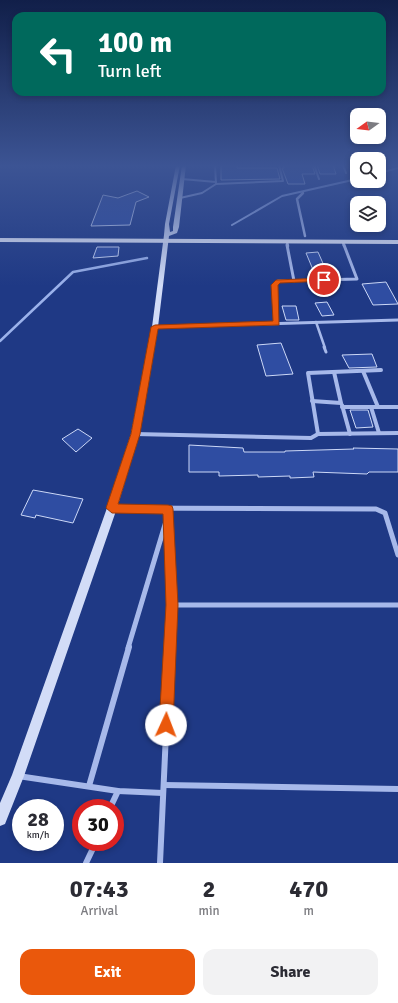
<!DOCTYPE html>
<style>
body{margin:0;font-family:Signika,sans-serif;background:#f2f2f3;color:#2b2b33;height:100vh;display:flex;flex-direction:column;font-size:15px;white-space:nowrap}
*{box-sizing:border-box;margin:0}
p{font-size:13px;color:#7c7c81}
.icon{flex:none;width:22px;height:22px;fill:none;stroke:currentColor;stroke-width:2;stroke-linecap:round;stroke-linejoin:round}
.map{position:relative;height:863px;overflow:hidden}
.details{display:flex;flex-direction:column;background:#fff;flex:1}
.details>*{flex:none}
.banner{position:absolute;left:12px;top:12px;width:374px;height:84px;border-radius:12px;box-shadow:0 2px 6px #0003;background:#00695c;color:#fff;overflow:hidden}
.needle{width:26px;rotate:255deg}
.buttons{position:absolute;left:350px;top:108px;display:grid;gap:8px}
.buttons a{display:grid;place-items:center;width:36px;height:36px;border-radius:8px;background:#fff;box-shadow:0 2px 6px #0003;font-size:20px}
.speed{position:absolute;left:12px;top:799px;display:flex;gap:8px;font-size:20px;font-weight:700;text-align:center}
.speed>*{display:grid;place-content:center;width:52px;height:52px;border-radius:50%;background:#fff;box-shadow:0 2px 6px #0003;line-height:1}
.speed small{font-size:10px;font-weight:400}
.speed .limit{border:6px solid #d22;background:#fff;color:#111}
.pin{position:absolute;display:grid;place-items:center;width:34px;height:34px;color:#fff;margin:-17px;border:2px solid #fff;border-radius:50%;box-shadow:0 1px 4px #0007}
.me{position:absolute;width:44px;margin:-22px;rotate:2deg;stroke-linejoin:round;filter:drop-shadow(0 0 3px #0008)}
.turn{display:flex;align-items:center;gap:14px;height:84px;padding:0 20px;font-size:18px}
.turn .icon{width:52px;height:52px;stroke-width:2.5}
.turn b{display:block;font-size:28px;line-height:34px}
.eta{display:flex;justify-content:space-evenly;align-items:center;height:68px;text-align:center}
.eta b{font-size:24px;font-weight:700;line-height:28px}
.primary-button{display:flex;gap:8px;margin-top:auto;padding:8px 20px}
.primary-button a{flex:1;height:46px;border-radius:12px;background:#ea580c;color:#fff;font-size:16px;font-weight:700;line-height:46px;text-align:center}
.primary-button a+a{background:#f2f2f3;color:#2b2b33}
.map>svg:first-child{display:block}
</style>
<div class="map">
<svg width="398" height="863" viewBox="0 0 398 863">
<rect width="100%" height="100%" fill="#1f3985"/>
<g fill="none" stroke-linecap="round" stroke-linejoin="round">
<!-- stream-far1 -->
<g stroke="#9bb2eb" stroke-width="2">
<path d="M379 173 398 168"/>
<path d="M232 225 282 196 357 179"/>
</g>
<!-- stream -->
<path stroke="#9bb2eb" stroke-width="2.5" d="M0 341 73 272 147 258"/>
</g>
<!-- building -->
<g fill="#2f4da2" stroke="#ccd8f7">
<path d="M221 165H237V168H277L280 179 221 180Z"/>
<path d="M283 165H312L315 174H302L305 184H288L282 168H284Z"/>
<path d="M317 165H333L336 174H320Z"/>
<path d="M137 191 149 197 136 202 130 225 91 226 103 195 118 198Z"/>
<path d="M97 247H119L118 256 93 258Z"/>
<path d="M318 252 329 277H316L306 253Z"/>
<path d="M386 282 398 304 373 305 362 284Z"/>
<path d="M327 302 334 315 322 316 315 303Z"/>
<path d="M282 306H296L299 320H286Z"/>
<path d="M281 343 293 374 266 376 257 345Z"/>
<path d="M372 354 377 367 349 368 342 355Z"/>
<path d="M350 410H368L373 427 356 428Z"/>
<path d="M78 429 92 438 76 452 62 439Z"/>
<path d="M189 445 243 448 244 452H285V451L354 449 353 448 398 449V472H369L367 474 313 472 314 477 290 478V476L258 477V475L219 476V472H189Z"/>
<path d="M33 490 83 499 73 523 36 515 35 518 21 515Z"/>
</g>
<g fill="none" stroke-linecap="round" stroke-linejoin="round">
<!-- service-far2 -->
<g stroke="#a7b9ea" stroke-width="2">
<path d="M215 165 216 184 283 181 279 165"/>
<path d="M314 165 319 179"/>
<path d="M343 165 346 173"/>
<path d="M182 179 216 182"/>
<path d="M180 198 202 193 216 184"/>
</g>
<!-- service-far1 -->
<path stroke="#a7b9ea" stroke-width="2.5" d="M316 322 325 348"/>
<!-- service -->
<path stroke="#a7b9ea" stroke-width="3" d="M324 347 326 352"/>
<!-- minor-far4 -->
<g stroke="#a7b9ea" stroke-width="2.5">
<path d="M303 193 297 199 305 236"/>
<path d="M287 242 288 246"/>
<path d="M343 242 344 246"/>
</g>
<!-- minor-far3 -->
<g stroke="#a7b9ea" stroke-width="3">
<path d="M287 245 294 281"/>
<path d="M277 323 275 285 278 281 357 279 344 245"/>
<path d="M155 327 398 320"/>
</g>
<!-- minor-far2 -->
<g stroke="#a7b9ea" stroke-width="4">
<path d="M363 371 378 407"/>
<path d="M312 401 341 403 334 372"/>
<path d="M342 405 350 434"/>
<path d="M342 407H398"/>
<path d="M371 407 379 433"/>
<path d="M135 434 311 438 318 434 398 433"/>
<path d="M318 434 308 373 381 370"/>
</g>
<!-- minor-far1 -->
<g stroke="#a7b9ea" stroke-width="5">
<path d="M112 508 376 509 385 513 398 555"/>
<path d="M168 509 172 605 170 648"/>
<path d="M172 605H398"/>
<path d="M128 648 167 518"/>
</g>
<!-- minor -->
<g stroke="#a7b9ea" stroke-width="6">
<path d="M18 776 118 791 163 793"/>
<path d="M164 785 398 789"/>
<path d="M89 786 129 647"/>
<path d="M110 808 118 791"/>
<path d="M86 863 96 842"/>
<path d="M160 863 170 647"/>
</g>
<!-- secondary -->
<path fill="#d2dcf7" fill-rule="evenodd" d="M176 165H180L169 224 170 232 173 231V227L182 165H186L179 227 177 233 169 236 158 327 139 434 117 508 24 776 5 824 0 826V803L12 775 107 508 131 434 152 327 164 235 165 224Z"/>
<!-- primary -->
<path fill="#ebeffe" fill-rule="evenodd" d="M0 238 398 240V244L0 242Z"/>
</g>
<!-- sky -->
<linearGradient id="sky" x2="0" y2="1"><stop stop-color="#111f49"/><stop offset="0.58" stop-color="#3c5494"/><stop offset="1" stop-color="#3c5494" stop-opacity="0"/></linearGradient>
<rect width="398" height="286" fill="url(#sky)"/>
<!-- route -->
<path fill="#ea580c" stroke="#983908" d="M324 278 326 279V281L280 283 278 285 279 325 158 329 140 434 118 504 168 505 172 506 173 509 178 605 173 725 171 730 166 732 161 730 159 725 166 605 163 514 112 513 106 508 131 434 151 327 155 325 273 321 271 285 276 280Z"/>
</svg>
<div class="buttons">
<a><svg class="needle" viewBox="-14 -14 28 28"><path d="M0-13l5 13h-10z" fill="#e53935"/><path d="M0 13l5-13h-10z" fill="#7c7c81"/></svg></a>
<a><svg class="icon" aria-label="search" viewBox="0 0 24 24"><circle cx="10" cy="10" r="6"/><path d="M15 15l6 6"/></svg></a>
<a><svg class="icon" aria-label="layers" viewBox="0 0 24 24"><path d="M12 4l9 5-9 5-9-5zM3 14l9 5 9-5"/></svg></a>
</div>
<div class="speed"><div>28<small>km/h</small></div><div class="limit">30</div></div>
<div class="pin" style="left:324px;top:280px;background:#d93025"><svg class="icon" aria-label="arrive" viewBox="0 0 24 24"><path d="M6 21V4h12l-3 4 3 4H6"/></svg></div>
<svg class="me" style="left:166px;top:725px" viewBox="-20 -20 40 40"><circle r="19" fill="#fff"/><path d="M0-13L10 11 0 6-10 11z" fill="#ea580c"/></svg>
<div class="banner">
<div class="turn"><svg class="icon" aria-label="left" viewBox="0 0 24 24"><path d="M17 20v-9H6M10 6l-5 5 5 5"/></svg><div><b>100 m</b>Turn left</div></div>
</div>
</div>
<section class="details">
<div class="eta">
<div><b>07:43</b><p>Arrival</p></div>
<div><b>2</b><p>min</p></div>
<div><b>470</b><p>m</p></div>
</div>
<div class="primary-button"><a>Exit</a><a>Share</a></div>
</section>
